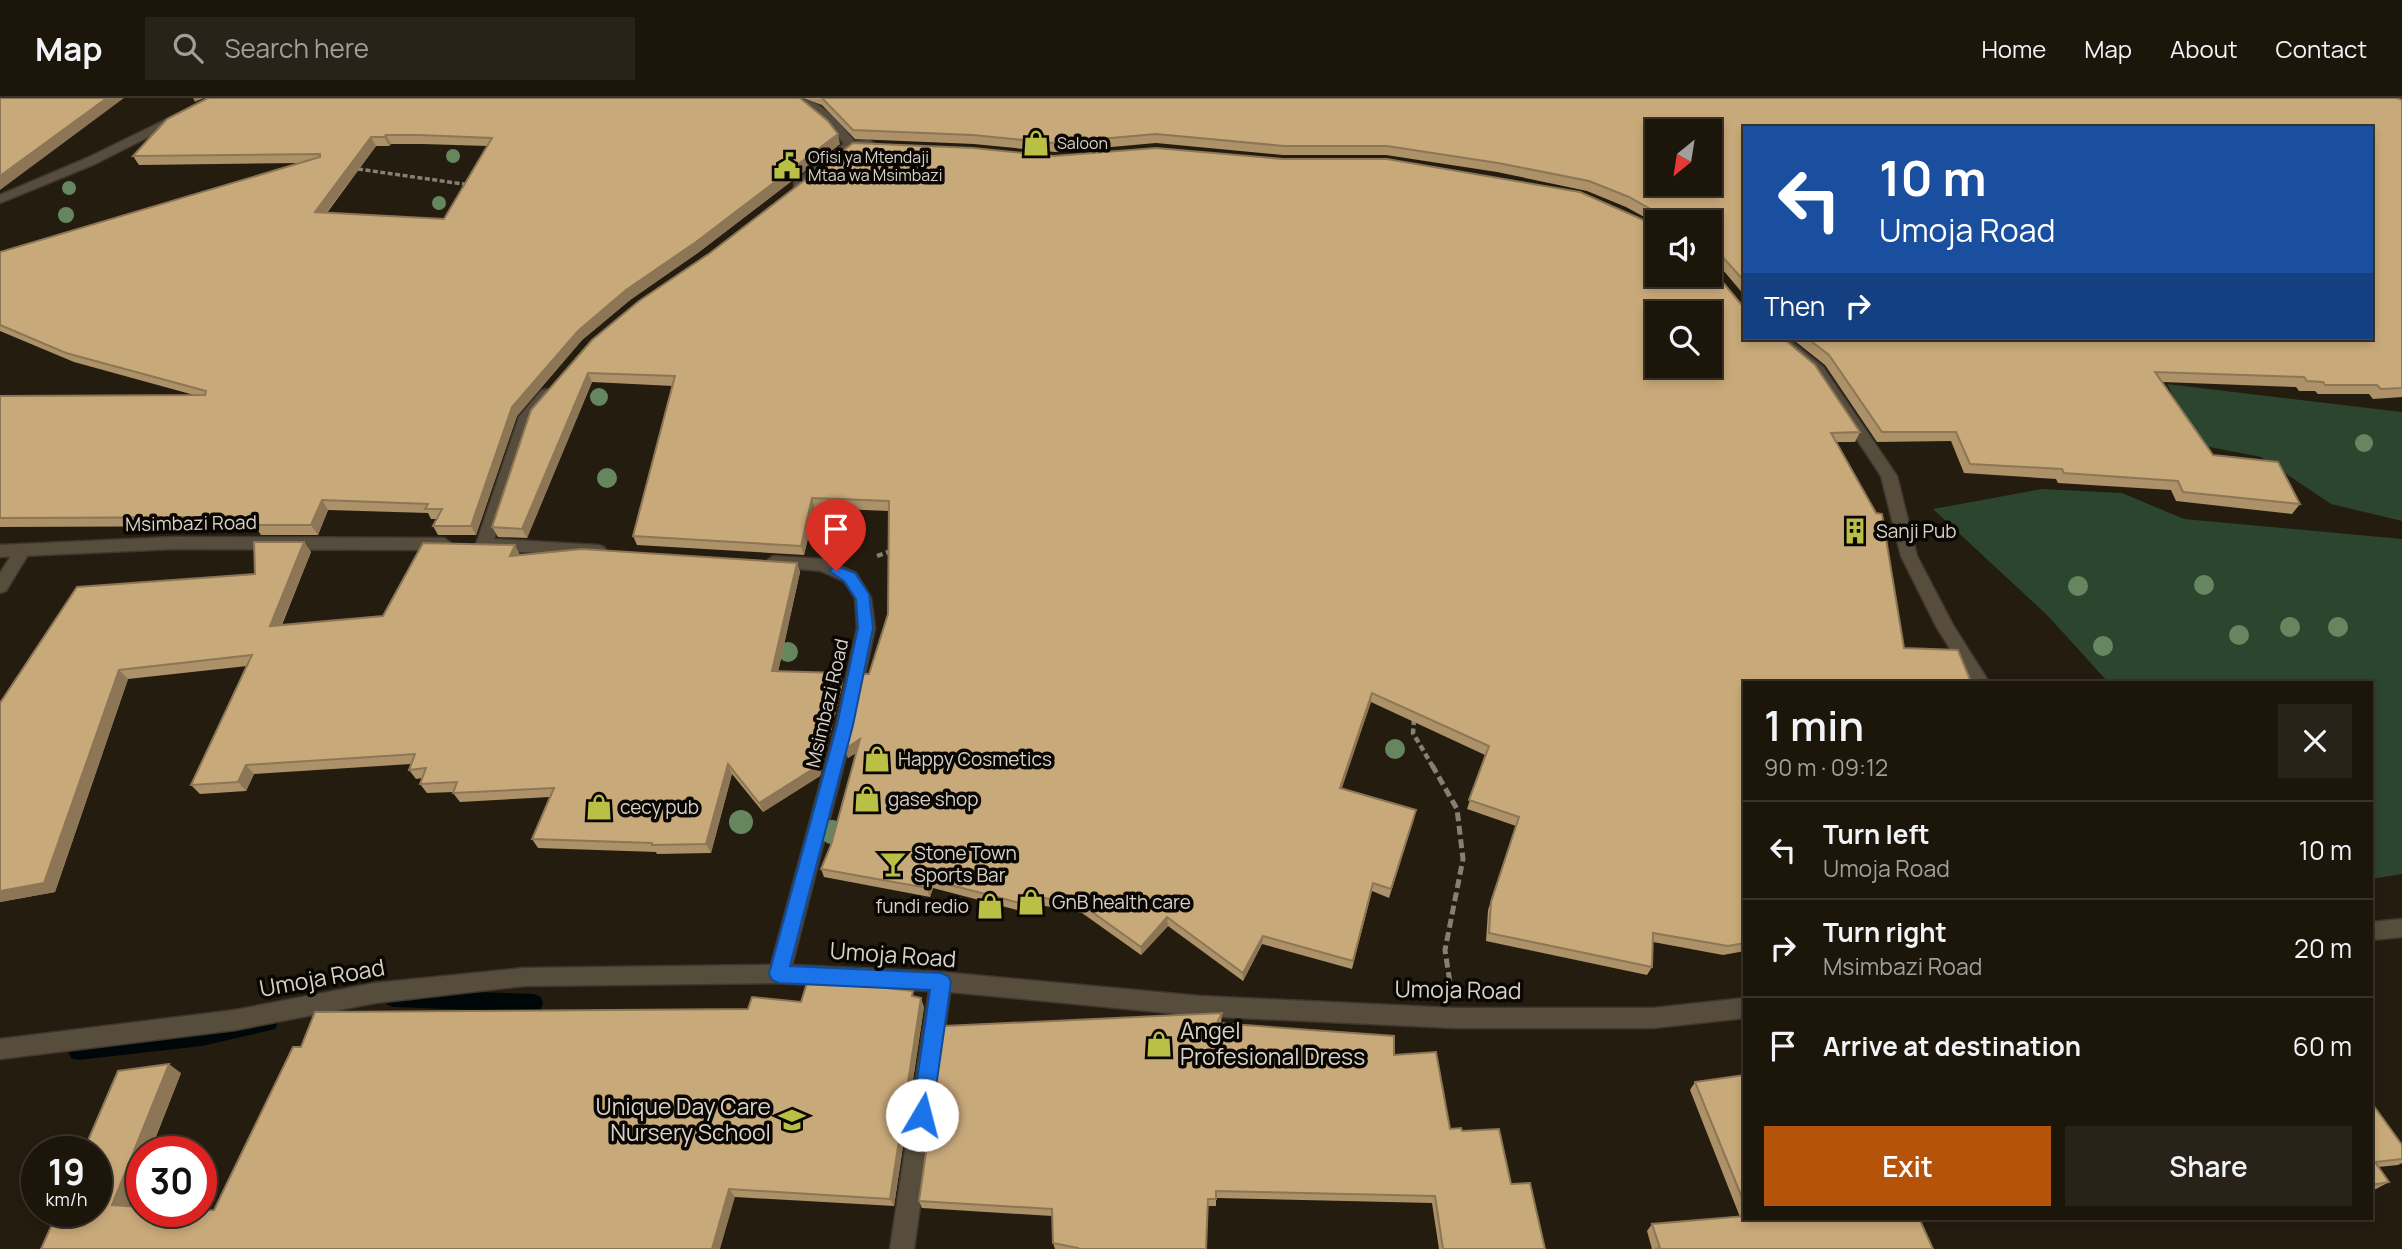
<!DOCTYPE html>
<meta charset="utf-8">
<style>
body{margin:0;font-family:Manrope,sans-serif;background:#282218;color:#f1f3f6;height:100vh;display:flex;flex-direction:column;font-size:26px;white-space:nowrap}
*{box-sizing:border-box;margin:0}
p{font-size:23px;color:#a09f9c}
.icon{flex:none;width:38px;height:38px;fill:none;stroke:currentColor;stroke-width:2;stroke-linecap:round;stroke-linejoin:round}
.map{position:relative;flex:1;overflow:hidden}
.drawer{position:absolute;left:1743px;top:583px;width:630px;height:539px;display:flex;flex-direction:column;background:#1b150a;border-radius:0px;box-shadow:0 4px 10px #0003,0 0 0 2px #39342b}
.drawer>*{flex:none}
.banner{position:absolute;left:1743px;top:28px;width:630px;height:214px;border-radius:0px;box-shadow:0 4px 10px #0003,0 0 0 2px #39342b;background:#1a4fa0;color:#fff;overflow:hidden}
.needle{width:46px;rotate:210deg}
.buttons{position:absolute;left:1645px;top:21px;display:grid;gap:14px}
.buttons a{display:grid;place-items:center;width:77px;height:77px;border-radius:0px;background:#1b150a;box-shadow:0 4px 10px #0003,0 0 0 2px #39342b;font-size:35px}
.speed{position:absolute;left:21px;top:1038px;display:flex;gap:14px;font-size:35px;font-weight:700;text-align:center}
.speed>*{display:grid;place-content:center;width:91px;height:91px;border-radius:50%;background:#1b150a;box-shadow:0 4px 10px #0003,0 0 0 2px #39342b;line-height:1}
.speed small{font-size:18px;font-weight:400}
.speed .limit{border:10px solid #d22;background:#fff;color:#111}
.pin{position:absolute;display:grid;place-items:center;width:60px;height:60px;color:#fff;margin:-72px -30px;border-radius:50% 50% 50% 0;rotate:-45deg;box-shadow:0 0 7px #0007}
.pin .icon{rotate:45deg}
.me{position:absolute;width:77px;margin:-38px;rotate:8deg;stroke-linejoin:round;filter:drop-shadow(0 0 5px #0008)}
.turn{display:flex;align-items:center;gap:24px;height:147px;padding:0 21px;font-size:32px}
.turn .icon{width:91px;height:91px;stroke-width:2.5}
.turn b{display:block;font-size:49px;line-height:60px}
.then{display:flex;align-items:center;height:66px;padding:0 21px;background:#0003;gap:14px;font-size:26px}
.round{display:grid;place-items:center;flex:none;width:74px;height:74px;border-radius:0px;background:#282218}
.overview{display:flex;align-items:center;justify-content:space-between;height:119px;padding:0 21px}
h1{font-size:42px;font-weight:600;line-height:52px}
.cta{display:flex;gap:14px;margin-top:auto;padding:14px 21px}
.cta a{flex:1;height:80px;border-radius:0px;background:#b45309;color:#fff;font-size:28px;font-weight:600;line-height:80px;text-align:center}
.cta a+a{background:#282218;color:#f1f3f6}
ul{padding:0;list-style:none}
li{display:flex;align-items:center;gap:21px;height:98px;padding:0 21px;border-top:2px solid #39342b}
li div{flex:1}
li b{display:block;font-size:26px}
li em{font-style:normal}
header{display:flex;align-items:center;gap:42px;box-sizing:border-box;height:98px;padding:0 35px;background:#1b150a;border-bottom:2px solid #39342b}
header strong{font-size:33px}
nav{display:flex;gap:38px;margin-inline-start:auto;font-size:24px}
.search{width:490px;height:63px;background:#282218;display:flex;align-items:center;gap:18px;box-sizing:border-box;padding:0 24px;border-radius:0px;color:#a09f9c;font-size:26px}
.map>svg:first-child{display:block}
</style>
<header>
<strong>Map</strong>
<div class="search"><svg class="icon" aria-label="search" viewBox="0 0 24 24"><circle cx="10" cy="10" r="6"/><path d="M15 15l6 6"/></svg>Search here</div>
<nav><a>Home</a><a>Map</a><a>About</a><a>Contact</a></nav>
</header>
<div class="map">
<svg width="2402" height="1151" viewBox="0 0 2402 1151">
<rect width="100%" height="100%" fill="#241c0e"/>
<!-- green -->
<g fill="#2b452f">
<path d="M2167 286 2402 314V423L2331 406 2261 359 2199 347Z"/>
<path d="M2042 391 2122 395 2184 421 2402 441V776L2371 781V584H2108L2048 518 1933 411Z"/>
</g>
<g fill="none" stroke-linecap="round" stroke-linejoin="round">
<!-- stream -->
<g fill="#000709" fill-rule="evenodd">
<path d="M393 891 534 896 541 899 543 905 541 911 534 914 393 909 386 906 384 900 386 894Z"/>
<path d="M268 916 275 919 278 925 275 931 202 948 78 962 71 960 68 953 71 946 78 944 202 930Z"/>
</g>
<!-- lane casing -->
<g stroke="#3e3730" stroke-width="3">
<path id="lane" d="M23 446 31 452 6 493 0 495V475L17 448Z"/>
</g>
<!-- street casing -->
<g stroke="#3e3730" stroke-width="3">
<g id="street">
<path d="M210 0H225L95 66 0 105V97L87 60Z"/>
<path d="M795 0C819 0 840 25 854 43L869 42 875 46 849 52 802 90H794V84L844 46 832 30Z"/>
<path d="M1772 240H1787L1823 269 1897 378 1917 458 1953 527 1989 584H1971L1937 530 1901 458 1881 378 1813 275Z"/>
<path d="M546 291 553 296 533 320 494 441 598 447 604 449 606 453 604 457 493 453 478 450 476 446 519 319 541 293Z"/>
<path d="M174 439 444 440 452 446 444 452 174 451 0 459V447Z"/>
<path d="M773 458 823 461 856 475 871 500 875 530 854 627 792 867 941 874 1200 898 1455 910H1653L1745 900V920L1653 930H1455L1200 918 950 894 914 1151H890L929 893 779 885 524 888 375 905 235 932 0 961V941L235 912 375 885 524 870 771 867 836 627 857 530 855 500 844 483 821 473 767 468 765 464Z"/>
<path d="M2402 821V839L2371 842V824Z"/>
</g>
</g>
<!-- path-far2 -->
<path stroke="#867f74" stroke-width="3.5" stroke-dasharray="5 2.5" stroke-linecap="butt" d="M358 71 470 87"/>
<!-- path-far1 -->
<g stroke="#867f74" stroke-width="4.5" stroke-dasharray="6 3.5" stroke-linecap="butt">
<path d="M877 458 894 452"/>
<path d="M1414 621 1413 635 1433 669"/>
</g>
<!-- path -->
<path stroke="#867f74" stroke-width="5" stroke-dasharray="9 4.5" stroke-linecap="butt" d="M1432 667 1457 711 1463 761 1445 852 1450 885"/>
<!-- lane -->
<use href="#lane" fill="#574d3d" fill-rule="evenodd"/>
<!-- street -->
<use href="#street" fill="#574d3d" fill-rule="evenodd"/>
</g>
<!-- trees -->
<g fill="#668660">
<circle cx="453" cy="58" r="7"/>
<circle cx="69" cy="90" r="7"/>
<circle cx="439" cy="105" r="7"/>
<circle cx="66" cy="117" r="8"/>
<circle cx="599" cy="299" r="9"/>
<circle cx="2364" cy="345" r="9"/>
<circle cx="607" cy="380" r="10"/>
<circle cx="2204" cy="487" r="10"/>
<circle cx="2078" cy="488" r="10"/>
<circle cx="2290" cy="529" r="10"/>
<circle cx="2338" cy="529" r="10"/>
<circle cx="2239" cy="537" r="10"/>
<circle cx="2103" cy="548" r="10"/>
<circle cx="788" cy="554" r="10"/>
<circle cx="1395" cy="651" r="10"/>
<circle cx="741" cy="724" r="12"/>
<circle cx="832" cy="734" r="12"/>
</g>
<!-- wall -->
<g fill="#ac9169" fill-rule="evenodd">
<path d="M803 0H2397L2402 2V299L2373 301 2369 296H2318L2315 293H2299L2296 289 2162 284 2213 357 2300 406 2292 416 2176 403 2171 392 2058 385 2056 381 1964 375 1951 343 1877 344 1825 267 1791 240H2371L1745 30V198L1717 165 1711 164 1710 169 1741 206 1860 334 1855 344H1836L1745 584V853L1723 857 1653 844 1652 869 1647 877 1486 843 1488 812 1516 728 1467 711 1485 657 1371 604 1341 690 1416 712 1389 800 1372 793 1352 871 1262 846 1243 883 1168 828 1141 857 1082 815 1040 807 1036 817 933 790 930 799 824 779 821 771 831 747 856 655 848 660 845 651 888 516 889 413 815 410 804 457 637 447 633 438 673 288 592 284 527 440 498 439 492 429 592 242 1657 177 1710 124H1657V126L1626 109 1587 93 1497 74 1386 57H1283L1156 45 1055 54 974 46 855 41 822 7Z"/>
<path d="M167 21 840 46 699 154 630 202 582 242 517 318 476 437H438L433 428 437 421H431L428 415 328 412 318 437H261L255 428 0 429V298L194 297 74 264 0 233V154L299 65 139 67 133 58ZM391 46H423L487 48 444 121 327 115 376 48H389Z"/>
<path d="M304 444 311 454 282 527 383 518 520 457 797 465 800 474 778 574 843 584 820 678 763 714 732 676 711 755 657 756 656 754 538 750 532 741 550 699 460 704 453 695 454 694 427 695 420 686 422 680 416 681 409 672 411 666 254 676 246 693 200 696 191 687 247 568 128 581 55 794 0 804V605L255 476Z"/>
<path d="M915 899 924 909 894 1108 735 1099 41 1151 181 975 150 1054H142V1075L129 1108 214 1112 748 911 801 904Z"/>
<path d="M1222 915 1221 925 1394 957 1450 1031 1462 1033 1511 1086 1545 1151H1439L1432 1105 1216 1100V1108H1208L1206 1151H1055L1053 1145 1052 1118 922 1110 919 1103Z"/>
<path d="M1745 977V1120L1933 1151H1652L1647 1133 1652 1126 1740 1119 1690 992 1695 984Z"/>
<path d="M2371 1004 2402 1047V1065L2398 1067 2378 1069 2389 1084 2376 1091 2371 1092Z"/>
</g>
<!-- shaded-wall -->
<g fill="#8c7655">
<path d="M107 0H124L0 92V78Z"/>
<path d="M193 0H204L195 4Z"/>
<path d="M838 36 840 46 699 154 630 202 582 242 517 318 476 437 471 428 512 309 578 233 626 192Z"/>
<path d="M386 37 391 46 389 48 384 39Z"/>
<path d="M371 39 376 48 320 123 315 114Z"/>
<path d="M588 275 592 284 527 440 522 431Z"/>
<path d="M812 400 815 410 804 457 801 448Z"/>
<path d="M322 402 328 412 318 437 311 427Z"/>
<path d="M304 444 311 454 277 537 270 528Z"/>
<path d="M515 447 520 457 510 458Z"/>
<path d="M797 465 800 474 776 583 772 573Z"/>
<path d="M119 572 128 581 55 794 0 804V793Z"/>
<path d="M840 575 843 584 820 678 763 714 759 705Z"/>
<path d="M1372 595 1371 604 1339 699 1340 690Z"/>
<path d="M860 641 863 650 848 660 845 651Z"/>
<path d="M728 666 732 676 711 755 706 746Z"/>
<path d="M246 667 254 676 246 693 238 684Z"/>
<path d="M1416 712 1414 721 1389 800 1391 791Z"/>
<path d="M931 782 933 790 930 799 927 790Z"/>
<path d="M1039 799 1040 807 1036 817 1035 809Z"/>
<path d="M1167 819 1168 828 1141 857V849Z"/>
<path d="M1263 838 1262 846 1243 883V875Z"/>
<path d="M921 900 924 909 894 1108 890 1101Z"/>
<path d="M169 966 181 975 150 1054H142V1075L126 1115 112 1107Z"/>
<path d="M729 1091 735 1099 720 1151H712Z"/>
</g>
<!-- building -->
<g fill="#c8a97a" stroke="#8c7655" stroke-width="2" fill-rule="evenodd">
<path d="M0 0H107L0 78Z"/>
<path d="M208 0H800L828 23 838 36 696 144 626 192 578 233 512 309 471 428H433L442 411H425L428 406 322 402 311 427H254V419L0 420V298L205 297 206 293 66 255 0 227V154L320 59V56L133 58 167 21ZM386 37H419L492 40 444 121 315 114 371 39H384Z"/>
<path d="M822 0H2397L2402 2V290L2381 291 2377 287H2325L2323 284 2307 283 2304 279 2155 274 2213 357 2278 364 2300 406 2183 394 2178 383 2064 375 2062 371 1970 366 1956 334H1882L1829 257 1807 240H2371V30H1745V184L1720 156 1712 155 1710 169 1741 206 1745 207V240H1783L1815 267 1860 334 1831 335 1876 415 1882 416 1904 550 1958 552 1971 584H1745V845L1728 848 1653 835 1652 869 1489 835 1491 804 1519 719 1469 702 1489 648 1372 595 1340 690 1416 712 1391 791 1373 785 1353 863 1263 838 1243 875 1167 819 1141 849 1081 806 1039 799 1035 809 931 782 927 790 821 771 831 747 860 641 845 651 863 576H869L888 516 889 403 812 400 801 448 633 438 675 278 588 275 522 431 492 429 531 312 592 242 639 203 710 155 853 45 973 50 1054 58 1156 50 1283 61H1387L1580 94 1657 128V177H1710V124H1661V117L1629 99 1589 83 1498 65 1387 48H1284L1156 36 1054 45 973 37 853 32ZM1657 33H1710V86H1657ZM1657 215H1710V268H1657Z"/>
<path d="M254 444H304L270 528 383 518 423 445 515 447 510 458 582 451 797 465 772 573 840 575 816 669 759 705 728 666 706 746 652 747V745L532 741 554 690 453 695 457 684 420 686 426 670 409 672 415 656 246 667 238 684 191 687 252 557 119 572 44 785 0 793V605L77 489 255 476Z"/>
<path d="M825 883 913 893 912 898 921 900 890 1101 729 1091 712 1151H41L58 1113H96V1054H83L118 973 169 966 112 1107 142 1109V1113L214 1112 293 949H301L315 914 748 911 752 899 801 904 807 885 824 887Z"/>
<path d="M1222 915 1217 925 1394 938V957L1436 954 1450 1031 1461 1030 1462 1033 1499 1031 1511 1086 1530 1085 1545 1151H1443L1435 1098 1216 1093V1101H1208L1206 1151H1078V1150L1053 1145 1052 1111 919 1103 944 928Z"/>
<path d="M1745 977V1107L1695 984Z"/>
<path d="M2371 1004 2402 1047V1061L2375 1064 2389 1084 2371 1087Z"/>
<path d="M1745 1118V1120H1919L1933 1151H1654L1660 1150 1652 1126Z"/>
</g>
<!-- route -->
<path fill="#1a73e8" stroke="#114b97" stroke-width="2" d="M836 468 855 475 869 496 873 530 853 627 790 868 941 875 948 878 951 884 932 1017 929 1024 922 1027 915 1024 912 1017 930 892 779 885 772 882 769 876 837 627 858 530 856 501 844 483 829 473Z"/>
<!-- icons -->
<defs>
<g id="shop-bare" transform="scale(2.1)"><path d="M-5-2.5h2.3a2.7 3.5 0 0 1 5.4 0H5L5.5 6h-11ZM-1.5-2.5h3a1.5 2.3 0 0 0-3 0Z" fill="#bac046" stroke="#0a0703" stroke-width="2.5" paint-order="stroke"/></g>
<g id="civic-bare" transform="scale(2.1)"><path d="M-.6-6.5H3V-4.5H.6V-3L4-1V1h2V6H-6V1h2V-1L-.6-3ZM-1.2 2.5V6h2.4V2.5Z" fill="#bac046" stroke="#0a0703" stroke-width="2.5" paint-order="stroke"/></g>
<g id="building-bare" transform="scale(2.1)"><path d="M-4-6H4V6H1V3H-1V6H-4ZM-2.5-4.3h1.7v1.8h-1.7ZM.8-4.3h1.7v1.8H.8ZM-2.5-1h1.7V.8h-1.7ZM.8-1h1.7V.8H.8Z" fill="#bac046" stroke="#0a0703" stroke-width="2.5" paint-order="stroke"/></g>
<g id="bar-bare" transform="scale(2.1)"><path d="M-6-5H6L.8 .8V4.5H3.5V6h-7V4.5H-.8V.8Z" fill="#bac046" stroke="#0a0703" stroke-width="2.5" paint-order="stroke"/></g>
<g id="school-bare" transform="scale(2.1)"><path d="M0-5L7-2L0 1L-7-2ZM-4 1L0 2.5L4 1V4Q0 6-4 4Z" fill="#bac046" stroke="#0a0703" stroke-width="2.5" paint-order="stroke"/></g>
</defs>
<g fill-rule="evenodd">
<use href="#shop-bare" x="1036" y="45"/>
<use href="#civic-bare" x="787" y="68"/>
<use href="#building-bare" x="1855" y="433"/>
<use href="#shop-bare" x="877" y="661"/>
<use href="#shop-bare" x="867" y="701"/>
<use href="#shop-bare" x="599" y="709"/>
<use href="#bar-bare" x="893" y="766"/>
<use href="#shop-bare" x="1031" y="804"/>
<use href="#shop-bare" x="990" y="808"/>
<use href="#shop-bare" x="1159" y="946"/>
<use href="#school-bare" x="792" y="1022"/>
</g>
<g text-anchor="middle" stroke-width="7" stroke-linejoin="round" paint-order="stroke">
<!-- far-poi labels -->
<g font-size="16" fill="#d8d2c9" stroke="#0a0703" text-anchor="start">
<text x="1057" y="51">Saloon</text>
<text x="808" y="65">Ofisi ya Mtendaji<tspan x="808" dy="18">Mtaa wa Msimbazi</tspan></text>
</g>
<!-- street labels -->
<g font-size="19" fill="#d8d2c9" stroke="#0a0703">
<text transform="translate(191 425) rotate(-1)" y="7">Msimbazi Road</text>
<text transform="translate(827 605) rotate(-77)" y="7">Msimbazi Road</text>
</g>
<!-- poi labels -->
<g font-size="19" fill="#d8d2c9" stroke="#0a0703" text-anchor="start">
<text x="1876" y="440">Sanji Pub</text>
<text x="898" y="668">Happy Cosmetics</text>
<text x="888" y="708">gase shop</text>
<text x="620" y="716">cecy pub</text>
<text x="914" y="762">Stone Town<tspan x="914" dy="22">Sports Bar</tspan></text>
<text x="1052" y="811">GnB health care</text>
<text x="969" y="815" text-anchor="end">fundi redio</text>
</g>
<!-- near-street labels -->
<g font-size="23" fill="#d8d2c9" stroke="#0a0703">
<text transform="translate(893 857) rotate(4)" y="8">Umoja Road</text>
<text transform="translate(322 880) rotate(-10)" y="8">Umoja Road</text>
<text transform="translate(1458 892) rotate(1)" y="8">Umoja Road</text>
</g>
<!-- near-poi labels -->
<g font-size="23" fill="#d8d2c9" stroke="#0a0703" text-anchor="start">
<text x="1180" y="941">Angel<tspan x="1180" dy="26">Profesional Dress</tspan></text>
<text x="771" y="1017" text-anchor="end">Unique Day Care<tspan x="771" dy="26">Nursery School</tspan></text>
</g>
</g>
</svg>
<div class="buttons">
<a><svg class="needle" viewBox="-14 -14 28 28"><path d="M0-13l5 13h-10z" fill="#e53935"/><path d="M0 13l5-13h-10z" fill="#a09f9c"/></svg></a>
<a><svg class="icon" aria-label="sound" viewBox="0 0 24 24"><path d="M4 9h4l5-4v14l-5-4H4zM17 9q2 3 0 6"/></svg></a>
<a><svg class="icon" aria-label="search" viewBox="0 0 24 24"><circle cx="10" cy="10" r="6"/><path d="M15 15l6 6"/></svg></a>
</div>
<div class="speed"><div>19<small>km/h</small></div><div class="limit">30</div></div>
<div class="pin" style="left:836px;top:473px;background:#d93025"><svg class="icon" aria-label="arrive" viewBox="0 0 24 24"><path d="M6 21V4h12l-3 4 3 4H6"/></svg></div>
<svg class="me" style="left:922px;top:1017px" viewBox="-20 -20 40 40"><circle r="19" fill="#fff"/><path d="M0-13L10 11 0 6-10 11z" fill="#1a73e8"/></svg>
<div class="banner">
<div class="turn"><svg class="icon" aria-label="left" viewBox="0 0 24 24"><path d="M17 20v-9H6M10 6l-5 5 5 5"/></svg><div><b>10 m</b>Umoja Road</div></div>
<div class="then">Then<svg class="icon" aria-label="right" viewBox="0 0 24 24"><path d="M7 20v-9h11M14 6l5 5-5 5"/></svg></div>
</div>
<section class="drawer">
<div class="overview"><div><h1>1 min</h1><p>90 m · 09:12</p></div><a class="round"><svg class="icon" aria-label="close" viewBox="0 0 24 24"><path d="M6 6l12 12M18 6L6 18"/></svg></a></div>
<ul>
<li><svg class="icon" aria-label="left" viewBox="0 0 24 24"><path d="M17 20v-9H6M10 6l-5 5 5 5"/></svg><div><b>Turn left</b><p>Umoja Road</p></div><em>10 m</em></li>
<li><svg class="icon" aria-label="right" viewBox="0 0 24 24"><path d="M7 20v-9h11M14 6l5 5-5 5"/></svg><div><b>Turn right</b><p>Msimbazi Road</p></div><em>20 m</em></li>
<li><svg class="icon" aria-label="arrive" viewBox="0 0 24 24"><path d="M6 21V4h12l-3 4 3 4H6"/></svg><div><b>Arrive at destination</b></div><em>60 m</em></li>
</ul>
<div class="cta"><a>Exit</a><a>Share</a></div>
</section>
</div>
